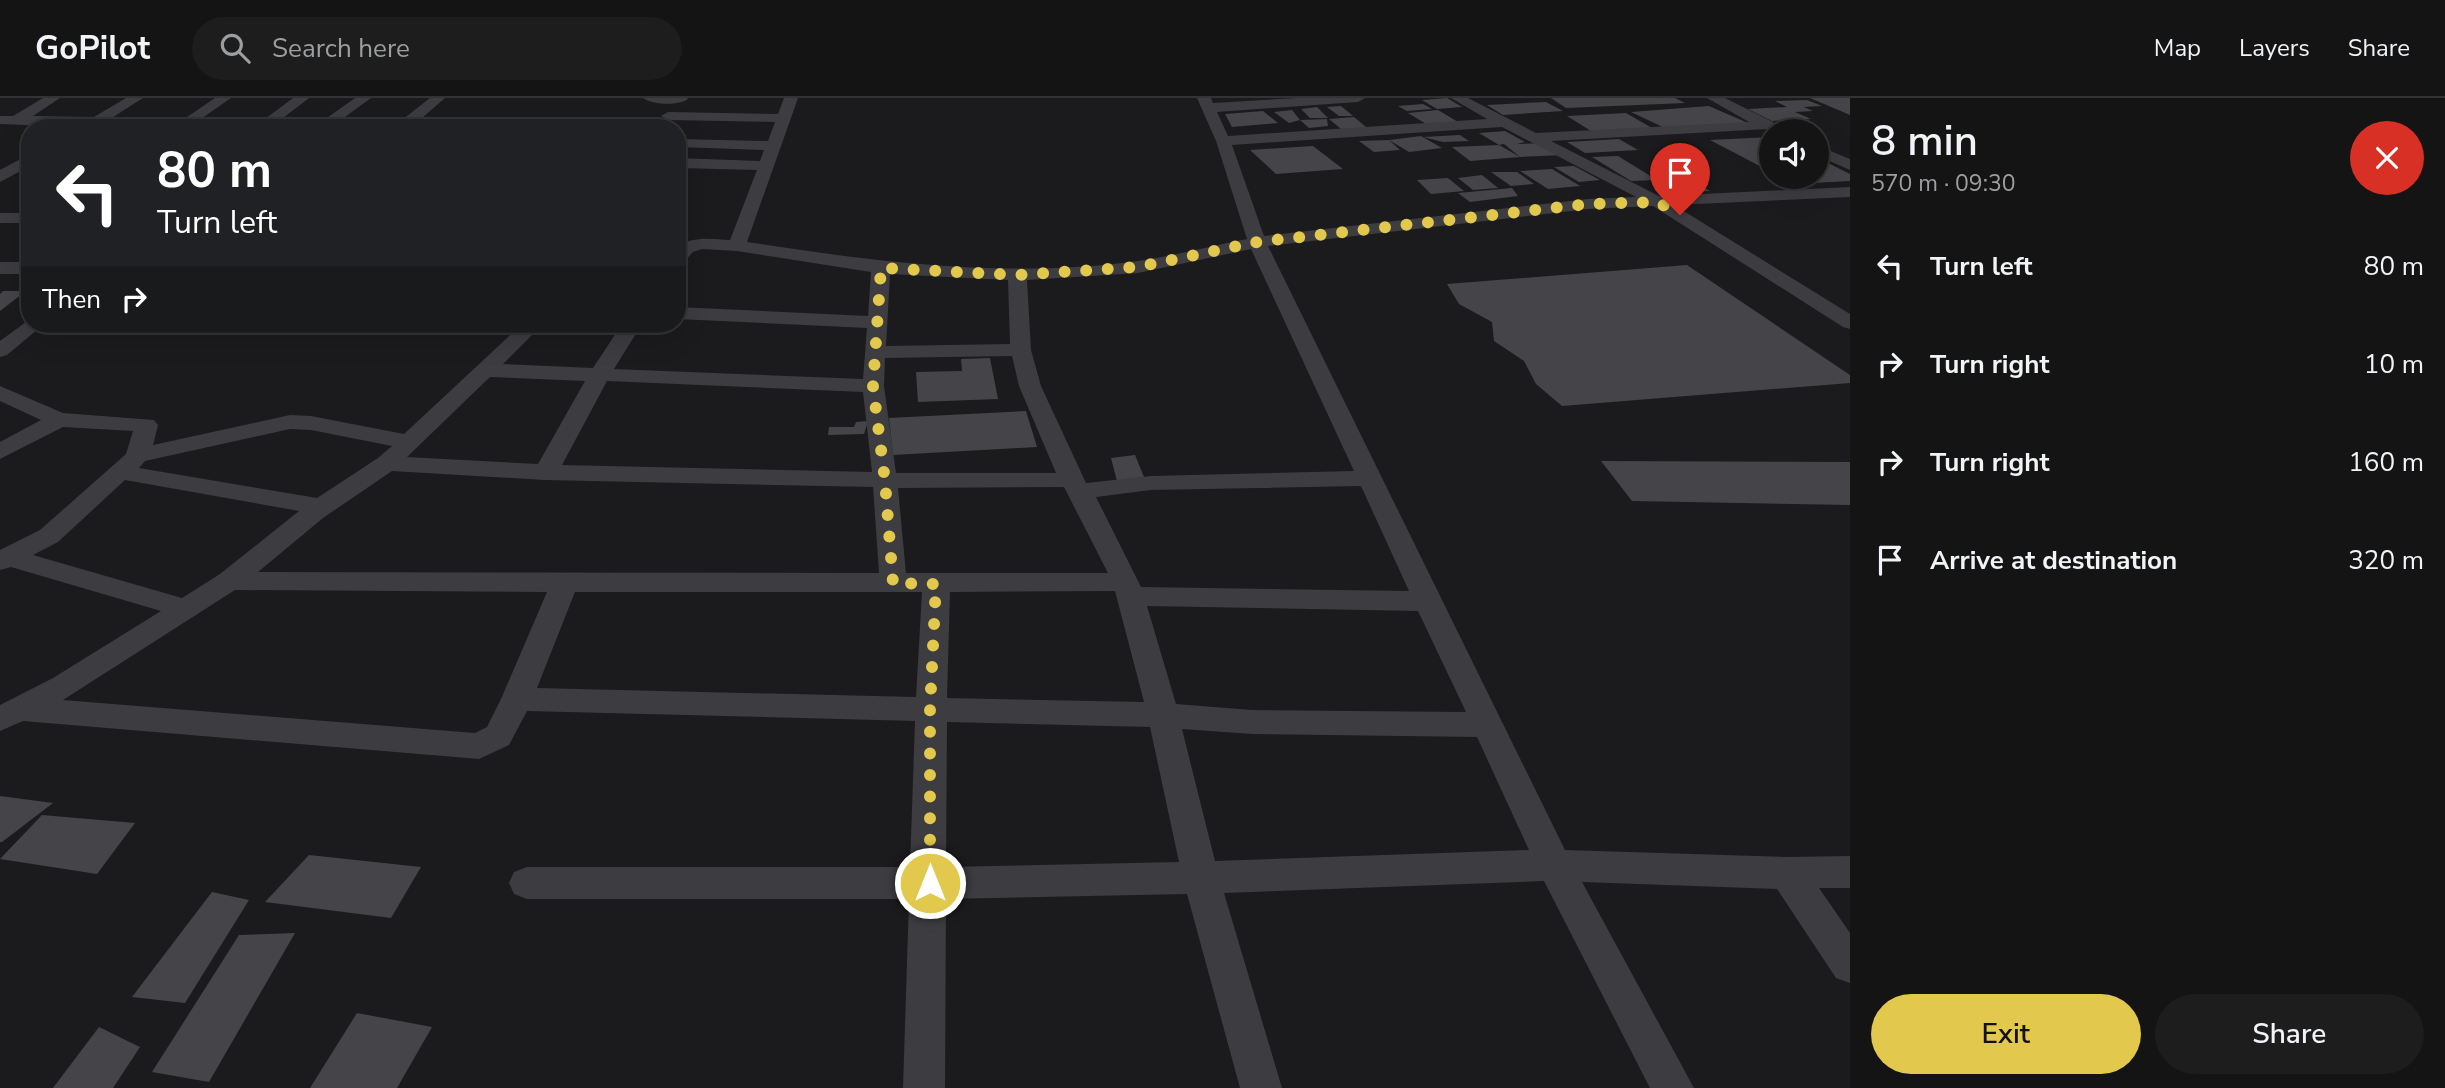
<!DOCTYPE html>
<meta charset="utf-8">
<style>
body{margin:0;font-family:"Nunito Sans",sans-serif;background:#1d1d1e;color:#f1f3f6;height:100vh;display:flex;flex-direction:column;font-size:26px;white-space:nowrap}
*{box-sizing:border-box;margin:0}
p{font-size:23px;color:#9d9ea0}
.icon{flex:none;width:38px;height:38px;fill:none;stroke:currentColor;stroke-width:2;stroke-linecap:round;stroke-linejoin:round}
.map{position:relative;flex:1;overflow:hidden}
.details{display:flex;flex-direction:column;background:#141415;width:595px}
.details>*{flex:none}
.guide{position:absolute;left:21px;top:21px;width:665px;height:214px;border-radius:28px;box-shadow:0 7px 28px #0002,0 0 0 2px #333334;background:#202124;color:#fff;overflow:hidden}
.fabs{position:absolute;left:1759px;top:21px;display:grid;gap:14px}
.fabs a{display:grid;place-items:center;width:70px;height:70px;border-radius:50%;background:#141415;box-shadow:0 7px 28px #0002,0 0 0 2px #333334;font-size:35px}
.pin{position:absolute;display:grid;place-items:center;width:60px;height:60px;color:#fff;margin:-72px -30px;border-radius:50% 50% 50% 0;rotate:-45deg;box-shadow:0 0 7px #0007}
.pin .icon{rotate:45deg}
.me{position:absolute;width:77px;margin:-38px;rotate:0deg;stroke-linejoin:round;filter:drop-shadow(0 0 5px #0008)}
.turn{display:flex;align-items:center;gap:24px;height:147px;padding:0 21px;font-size:32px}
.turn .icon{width:91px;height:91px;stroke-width:2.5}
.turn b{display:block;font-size:49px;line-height:60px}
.then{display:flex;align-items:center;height:66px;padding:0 21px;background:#0003;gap:14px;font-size:26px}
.round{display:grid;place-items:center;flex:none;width:74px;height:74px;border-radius:37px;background:#1d1d1e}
.headline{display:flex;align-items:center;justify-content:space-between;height:119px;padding:0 21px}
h1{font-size:42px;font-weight:600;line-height:52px}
.cta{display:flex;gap:14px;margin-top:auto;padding:14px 21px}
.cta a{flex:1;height:80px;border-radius:42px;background:#e2c84c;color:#111;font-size:28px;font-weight:600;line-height:80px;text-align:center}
.cta a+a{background:#1d1d1e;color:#f1f3f6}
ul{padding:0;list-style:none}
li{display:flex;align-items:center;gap:21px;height:98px;padding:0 21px}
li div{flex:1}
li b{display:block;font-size:26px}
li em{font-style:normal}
header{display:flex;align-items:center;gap:42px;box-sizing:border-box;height:98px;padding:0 35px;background:#141415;border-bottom:2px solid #333334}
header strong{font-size:33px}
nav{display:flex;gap:38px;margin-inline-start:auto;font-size:24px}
.search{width:490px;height:63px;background:#1d1d1e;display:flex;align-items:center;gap:18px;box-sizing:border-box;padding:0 24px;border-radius:38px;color:#9d9ea0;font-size:26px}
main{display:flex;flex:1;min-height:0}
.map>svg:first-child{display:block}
</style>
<header>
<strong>GoPilot</strong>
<div class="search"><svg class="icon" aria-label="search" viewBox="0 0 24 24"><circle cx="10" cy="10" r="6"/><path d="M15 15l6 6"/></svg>Search here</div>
<nav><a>Map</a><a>Layers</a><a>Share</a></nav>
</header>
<main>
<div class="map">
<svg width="1850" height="990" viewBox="0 0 1850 990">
<rect width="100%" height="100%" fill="#1b1a1c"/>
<!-- building -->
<g fill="#454549">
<path d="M1447 0 1462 9 1437 11 1422 2Z"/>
<path d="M1551 0H1675L1685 5 1566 10Z"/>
<path d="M1810 0H1850V17Z"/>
<path d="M1807 2 1822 8 1804 9 1813 13 1795 14 1811 21 1772 23 1748 11 1787 9 1775 3Z"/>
<path d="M1546 4 1563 13 1503 17 1487 7Z"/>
<path d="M1423 6 1432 11 1407 13 1398 8Z"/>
<path d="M1341 8 1353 18H1339L1327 9Z"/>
<path d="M1709 8 1748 25 1667 31 1631 14Z"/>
<path d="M1317 9 1328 20H1310L1301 11Z"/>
<path d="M1292 12 1300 22 1327 21 1328 28 1309 30 1300 22 1289 25 1274 14Z"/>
<path d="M1438 12 1458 24 1428 27 1408 15Z"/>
<path d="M1263 13 1278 25 1232 29 1225 16Z"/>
<path d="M1626 15 1652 30 1591 33 1567 18Z"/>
<path d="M1354 19 1367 30 1341 31 1329 21Z"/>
<path d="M1505 33 1525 44 1517 46 1545 45 1562 57 1520 59 1504 46 1499 47 1479 35Z"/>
<path d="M1460 37 1469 43 1443 44 1423 39Z"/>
<path d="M1421 38 1442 50 1409 54 1389 42Z"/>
<path d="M1771 39V74L1710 42Z"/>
<path d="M1619 41 1638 52 1585 55 1567 44Z"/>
<path d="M1389 42 1400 52 1374 54 1359 43Z"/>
<path d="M1499 47 1520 59 1470 63 1452 49Z"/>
<path d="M1313 48 1343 71 1276 76 1250 52Z"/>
<path d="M1618 58 1657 82 1631 83 1592 59Z"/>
<path d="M1816 59 1850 76V83L1793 86 1779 79H1816Z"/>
<path d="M1574 68 1600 82 1579 84 1554 69Z"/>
<path d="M1552 71 1580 88 1548 91 1520 73Z"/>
<path d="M1491 74H1517L1534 86 1511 88Z"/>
<path d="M1482 77 1498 90 1473 92 1458 80Z"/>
<path d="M1448 80 1464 93 1431 96 1417 82Z"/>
<path d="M1690 81 1710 93 1676 95 1656 84Z"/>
<path d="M1512 90 1518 98 1470 104 1458 95Z"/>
<path d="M1687 167 1850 277V285L1562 308 1536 286 1524 263 1494 243 1492 224 1459 206 1447 186Z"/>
<path d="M3 193H26L0 213V196Z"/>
<path d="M990 260 998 301 918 304 916 274 962 273 961 261Z"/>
<path d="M1026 313 1037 349 893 357 889 320Z"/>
<path d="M868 323 864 336 828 337 829 329H854L856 324Z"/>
<path d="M1135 357 1144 379 1117 383 1111 360Z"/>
<path d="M1601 363 1850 364V407L1632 403Z"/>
<path d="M0 698 53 705 2 744H0Z"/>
<path d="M42 717 135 725 97 776 0 761Z"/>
<path d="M309 757 421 769 391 820 265 804Z"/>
<path d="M212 794 249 802 185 905 132 899Z"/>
<path d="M295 835 209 984 152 974 239 837Z"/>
<path d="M357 915 432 929 397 990H310Z"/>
<path d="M99 929 140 949 113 990H53Z"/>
</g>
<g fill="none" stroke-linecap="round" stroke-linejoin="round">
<!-- minor -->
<g fill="#3c3c41" fill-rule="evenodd">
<path d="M43 0H60L33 18 94 19 126 0H143L96 30 0 26V18H13Z"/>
<path d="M215 0H231L188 30H171Z"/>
<path d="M293 0H309L270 30H253Z"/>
<path d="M355 0H371L330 30H313Z"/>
<path d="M430 0H445L422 20 601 26 608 30H397L398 25Z"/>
<path d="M643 0H687L688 1C679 8 652 7 643 0Z"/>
<path d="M784 0H798L747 144C876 164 1007 181 1138 163 1174 158 1211 148 1247 141L1216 43 1197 0H1211L1213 5 1296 0H1365L1358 4 1217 14 1228 38 1487 21 1451 0H1468L1536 35 1749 24 1707 0H1725L1773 24 1775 27 1768 31 1551 43 1659 98 1850 89V99L1674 107 1850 216V231L1843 229 1653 108 1588 111 1268 148 1565 752 1787 759 1850 758V790H1819L1850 835V885L1836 880 1777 791 1582 784 1694 990H1650L1544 783 1224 795 1282 990H1240L1187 796 946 801 945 990H903L909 801H527L514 796 509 785 514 774 527 769H910L915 623 527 613 509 647 479 661 23 623 0 633V607L53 580 161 513 11 469 0 472V452L40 432 126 356 133 333 63 329 0 361V344L41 322 0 303V288L63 315 154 322 158 327 153 347 290 317 311 318 404 336 522 226H543L503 266 593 270 622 226H642L614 271 863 281 867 230 677 221V209L868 218 871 174 737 153 702 151 693 154 683 165 677 166V150C691 137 713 141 730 142L757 72 677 70V60L760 63 764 52 677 49V41L768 43 775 24 668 22 661 18 668 14 778 16ZM1502 29 1636 99 1588 101 1264 138 1232 47ZM1251 151 1354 373 1151 378 1086 385 1041 288 1031 252 1027 182 1138 175ZM890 176 1008 182 1010 246 886 248ZM1012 258 1019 288 1056 375H896L884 288 885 260ZM490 279 585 283 538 366 407 359ZM607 283 863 294 872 374 562 367ZM290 331 311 332 392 348 378 360 317 400 139 370 145 363ZM392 373 545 382 873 389 879 475 258 474 323 420ZM125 382 299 413 220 476 182 500 33 457 58 444ZM1361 388 1409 493 1141 489 1096 399 1151 392ZM1064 389 1108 475H906L898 390ZM235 492 547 494 501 601 487 629 475 635 63 602ZM1115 493 1144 604 947 600 950 494ZM575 494H922L916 599 537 590ZM1147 508 1418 513 1466 614 1252 612 1176 606ZM947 624 1150 629 1179 764 946 769ZM1182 631 1252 636 1477 639 1529 752 1215 763Z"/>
<path d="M1816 47 1850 61V72L1816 57Z"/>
<path d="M30 56V68L0 84V72Z"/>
<rect x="0" y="115" width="30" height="10"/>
<rect x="0" y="164" width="30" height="12"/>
<path d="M30 221V226H44L7 257 0 259V243Z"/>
</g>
</g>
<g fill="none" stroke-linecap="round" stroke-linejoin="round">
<!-- route -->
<path stroke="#e2c84c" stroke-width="12" stroke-dasharray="0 21.6" d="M930 785V611L936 486 893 485 885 383 873 288 881 170 1017 177 1138 169 1257 144 1588 106 1658 104 1680 117"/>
</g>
</svg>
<div class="fabs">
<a><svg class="icon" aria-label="sound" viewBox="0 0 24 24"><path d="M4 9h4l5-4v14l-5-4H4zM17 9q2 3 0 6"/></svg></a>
</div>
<div class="pin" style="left:1680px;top:117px;background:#d93025"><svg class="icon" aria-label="arrive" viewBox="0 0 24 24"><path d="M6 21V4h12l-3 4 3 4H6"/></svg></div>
<svg class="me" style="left:930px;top:785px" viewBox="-20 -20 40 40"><circle r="17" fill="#e2c84c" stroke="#fff" stroke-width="3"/><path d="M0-11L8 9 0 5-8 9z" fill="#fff"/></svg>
<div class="guide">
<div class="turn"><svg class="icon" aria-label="left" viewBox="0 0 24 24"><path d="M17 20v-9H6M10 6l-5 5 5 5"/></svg><div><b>80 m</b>Turn left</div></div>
<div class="then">Then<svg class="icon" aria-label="right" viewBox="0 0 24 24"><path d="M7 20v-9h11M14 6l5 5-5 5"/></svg></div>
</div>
</div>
<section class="details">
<div class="headline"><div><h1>8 min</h1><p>570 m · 09:30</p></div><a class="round" style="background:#d93025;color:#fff"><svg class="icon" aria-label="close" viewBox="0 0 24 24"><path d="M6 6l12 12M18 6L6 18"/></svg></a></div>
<ul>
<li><svg class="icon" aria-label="left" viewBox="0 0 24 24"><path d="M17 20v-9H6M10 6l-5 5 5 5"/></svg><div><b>Turn left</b></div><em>80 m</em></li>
<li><svg class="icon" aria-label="right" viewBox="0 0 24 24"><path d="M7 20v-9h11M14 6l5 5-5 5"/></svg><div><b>Turn right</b></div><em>10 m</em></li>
<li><svg class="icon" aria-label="right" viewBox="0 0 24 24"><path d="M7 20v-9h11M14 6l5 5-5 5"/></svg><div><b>Turn right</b></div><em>160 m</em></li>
<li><svg class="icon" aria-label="arrive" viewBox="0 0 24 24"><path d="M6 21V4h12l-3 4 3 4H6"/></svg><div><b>Arrive at destination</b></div><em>320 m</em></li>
</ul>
<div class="cta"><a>Exit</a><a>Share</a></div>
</section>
</main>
